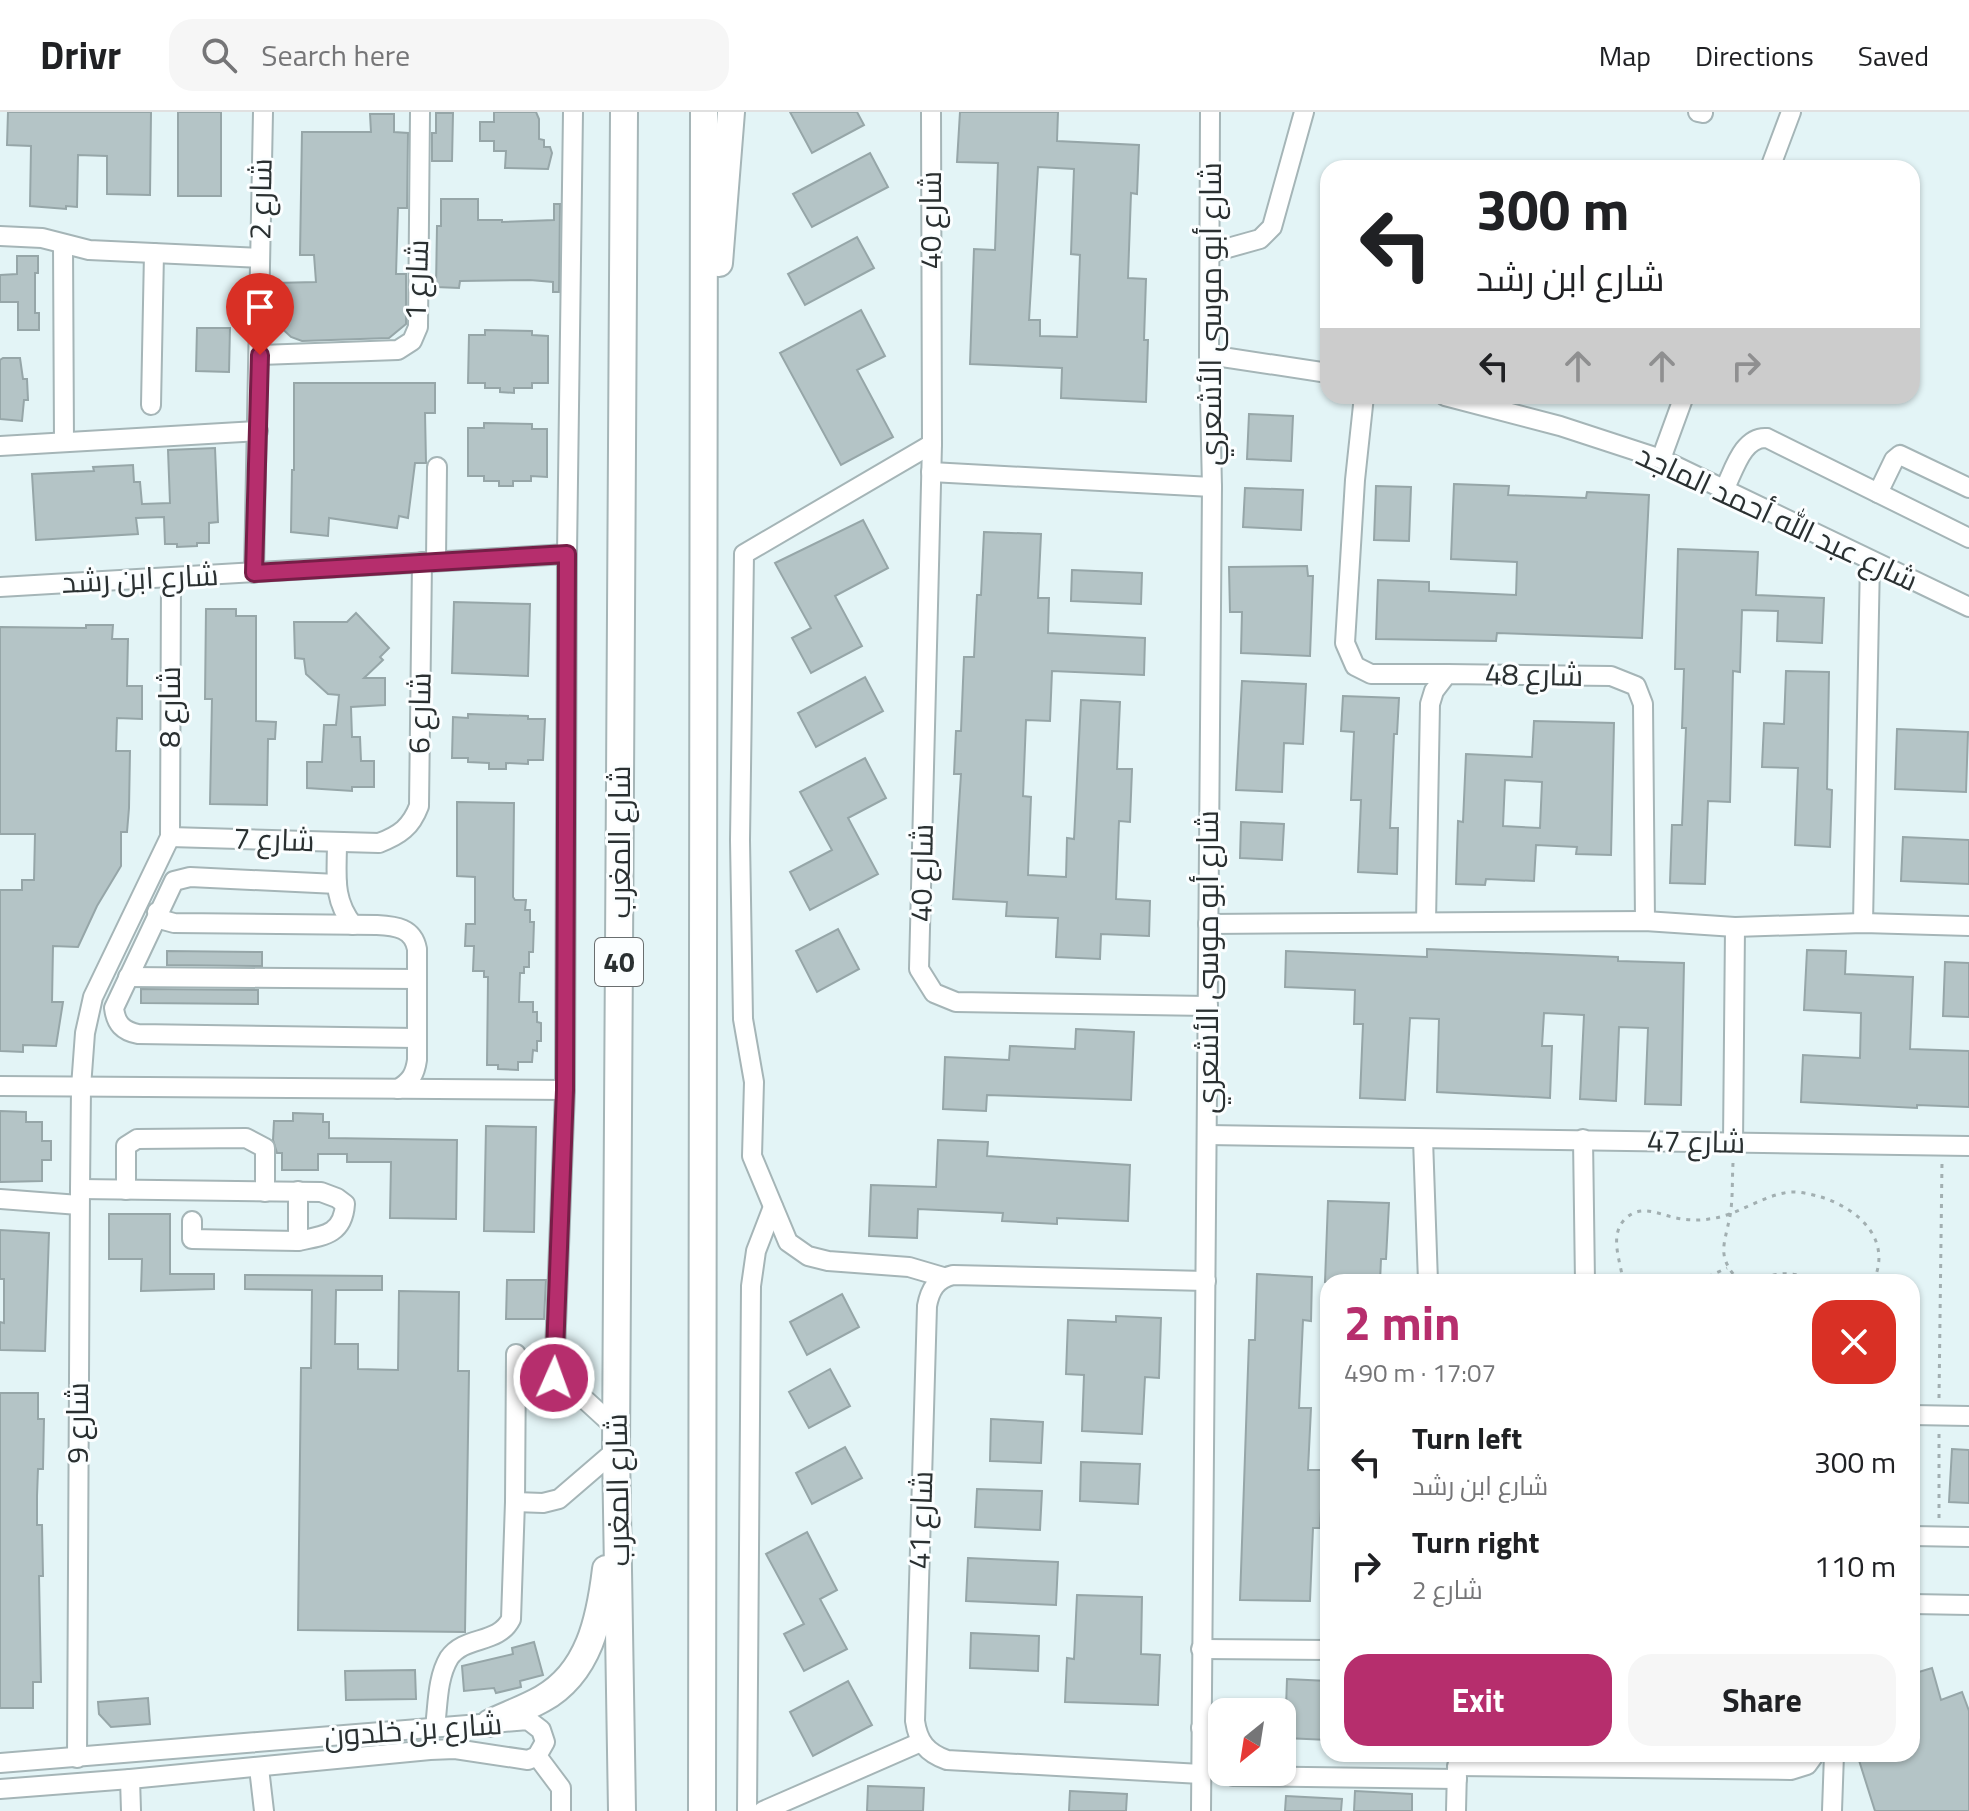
<!DOCTYPE html>
<meta charset="utf-8">
<style>
body{margin:0;font-family:"Titillium Web",Cairo,sans-serif;background:#f6f6f6;color:#202124;height:100vh;display:flex;flex-direction:column;font-size:30px;white-space:nowrap}
*{box-sizing:border-box;margin:0}
p{font-size:26px;color:#757577}
.icon{flex:none;width:44px;height:44px;fill:none;stroke:currentColor;stroke-width:2;stroke-linecap:round;stroke-linejoin:round}
.map{position:relative;flex:1;overflow:hidden}
.details{position:absolute;left:1320px;top:1162px;width:600px;height:488px;display:flex;flex-direction:column;background:#fff;border-radius:24px;box-shadow:0 2px 6px #0004}
.details>*{flex:none}
.banner{position:absolute;left:1320px;top:48px;width:600px;height:244px;border-radius:24px;box-shadow:0 2px 6px #0004;background:#fff;color:#202124;overflow:hidden}
.needle{width:52px;rotate:210deg}
.tools{position:absolute;left:1208px;top:1586px;display:grid;gap:16px}
.tools a{display:grid;place-items:center;width:88px;height:88px;border-radius:16px;background:#fff;box-shadow:0 2px 6px #0004;font-size:40px}
.pin{position:absolute;display:grid;place-items:center;width:68px;height:68px;color:#fff;margin:-82px -34px;border-radius:50% 50% 50% 0;rotate:-45deg;box-shadow:0 0 8px #0007}
.pin .icon{rotate:45deg}
.me{position:absolute;width:88px;margin:-44px;rotate:2deg;stroke-linejoin:round;filter:drop-shadow(0 0 6px #0008)}
.turn{display:flex;align-items:center;gap:28px;height:168px;padding:0 24px;font-size:36px}
.turn .icon{width:104px;height:104px;stroke-width:2.5}
.turn b{display:block;font-size:56px;line-height:68px}
.lanes{display:flex;align-items:center;height:76px;padding:0 24px;background:#0003;justify-content:center;gap:40px;direction:ltr}
.lanes .off{opacity:.35}
.round{display:grid;place-items:center;flex:none;width:84px;height:84px;border-radius:24px;background:#f6f6f6}
.summary{display:flex;align-items:center;justify-content:space-between;height:136px;padding:0 24px}
h1{font-size:48px;font-weight:700;line-height:60px;color:#b62e6d}
.primary-button{display:flex;gap:16px;margin-top:auto;padding:16px 24px}
.primary-button a{flex:1;height:92px;border-radius:24px;background:#b62e6d;color:#fff;font-size:32px;font-weight:700;line-height:92px;text-align:center}
.primary-button a+a{background:#f6f6f6;color:#202124}
ul{padding:0;list-style:none}
li{display:flex;align-items:center;gap:24px;height:104px;padding:0 24px}
li div{flex:1}
li b{display:block;font-size:30px}
li em{font-style:normal}
header{display:flex;align-items:center;gap:48px;box-sizing:border-box;height:112px;padding:0 40px;background:#fff;border-bottom:2px solid #e0e0e0}
header strong{font-size:38px}
nav{display:flex;gap:44px;margin-inline-start:auto;font-size:28px}
.search{width:560px;height:72px;background:#f6f6f6;display:flex;align-items:center;gap:20px;box-sizing:border-box;padding:0 28px;border-radius:24px;color:#757577;font-size:30px}
.map>svg:first-child{display:block}
</style>
<header>
<strong>Drivr</strong>
<div class="search"><svg class="icon" aria-label="search" viewBox="0 0 24 24"><circle cx="10" cy="10" r="6"/><path d="M15 15l6 6"/></svg>Search here</div>
<nav><a>Map</a><a>Directions</a><a>Saved</a></nav>
</header>
<div class="map">
<svg width="1969" height="1699" viewBox="0 0 1969 1699">
<rect width="100%" height="100%" fill="#e3f4f6"/>
<!-- building -->
<g fill="#b4c4c6" stroke="#96a6a8" stroke-width="2" fill-rule="evenodd">
<path d="M8 0H151L150 83 107 82V44L78 43 77 95 66 94V97L30 94 31 34 7 33Z"/>
<rect x="178" y="0" width="43" height="84"/>
<path d="M494 0H536L539 7V27L544 28V35H550L552 41 548 57 505 56 506 39H494V29H480V10H494Z"/>
<path d="M790 0H857L864 13 812 41Z"/>
<path d="M960 0H1058L1057 29 1139 33 1137 82 1131 81 1128 166 1146 167 1144 228H1148L1146 290 1061 286 1062 256 970 252 974 137 995 138 998 51 957 50ZM1038 55 1074 57 1071 142 1080 143 1077 225 1040 224V208H1029Z"/>
<path d="M436 1H453L452 49H432V21H436Z"/>
<path d="M370 2H394V20L408 21 407 96H398L396 162H406V212L389 226 302 229 291 225 276 211 271 196V188H274V171L316 170 314 143H300L302 20H371Z"/>
<path d="M870 41 888 75 812 115 793 82Z"/>
<path d="M441 87H478V108H502V110L554 108V92H560L559 180H553V170L530 168 460 169 459 176 436 175 437 114H441Z"/>
<path d="M857 125 874 156 805 193 788 162Z"/>
<path d="M17 144H38V161H35V201H39V218H18V190H0V163L17 162Z"/>
<path d="M861 198 885 244 857 258 893 325 841 353 780 241Z"/>
<path d="M197 216H230L229 260 196 259Z"/>
<path d="M485 218 532 219V223L548 224V271H532V276H514V281L500 280V276H485V271H468L469 223H485Z"/>
<path d="M3 246H20L23 267H27L28 288H24L22 309 0 307V248Z"/>
<path d="M294 271H435V301H425L426 351H415L408 406 399 404 397 416 329 406 328 424 291 420 292 358H294Z"/>
<path d="M1249 302 1293 304 1291 349 1247 347Z"/>
<path d="M484 311 532 312V317H547V365L531 364V369H513V374H499V369H484V364H468V316H484Z"/>
<path d="M215 336 218 410 209 411V431H197V434L177 435V432H165L164 405 136 406 138 422 36 428 32 362 94 359 93 355 133 353 134 370H140L142 392 170 391 168 338Z"/>
<path d="M1454 372 1509 374 1508 383 1586 386 1587 380 1649 383 1642 526 1497 521 1496 529 1376 527 1378 468 1429 470V479L1516 483 1517 450 1451 447Z"/>
<path d="M1376 374 1411 375 1409 429 1374 428Z"/>
<path d="M1245 376 1303 378 1301 418 1243 415Z"/>
<path d="M863 408 888 456 835 484 862 534 811 561 792 526 811 516 775 451Z"/>
<path d="M984 420 1041 422 1038 486H1049L1048 521 1145 526 1144 563 1052 559 1050 609 1026 608 1023 684 1031 685 1028 763 1066 765 1067 726 1074 727 1081 588 1120 590 1117 657H1132L1130 710 1119 709 1116 787 1150 789 1149 824 1101 822 1100 847 1056 845 1058 806 1006 804 1007 790 953 787 961 662H954L956 619H961L964 545H974L977 483H981Z"/>
<path d="M1678 437 1758 440 1756 483 1824 486 1822 531 1777 529 1778 499 1742 498 1740 560 1733 559 1730 690 1708 689 1705 772 1670 771 1672 713H1682L1686 616H1682L1684 557H1675Z"/>
<path d="M1307 454 1308 464H1313L1310 544 1241 541 1242 500H1230L1229 455Z"/>
<path d="M1072 458 1142 461 1141 492 1071 489Z"/>
<path d="M454 490 530 492 528 564 452 561Z"/>
<path d="M206 497H236V504H256V609L276 610 275 627H268L267 693 210 692 212 587H205Z"/>
<path d="M356 501 389 536 380 545 383 548 364 566H385V593L351 595 352 625H360L361 649H374V675H352V679L307 676V650H322L324 613H336L339 583 328 582 306 562 304 547 295 546 294 510H347Z"/>
<path d="M86 513H113L112 527H128L127 574H142V607L117 606 116 639H130L129 696 127 720H121V754L97 794 78 835 53 834 52 890H63L56 934 23 933V940L0 939V778H22V768H34L35 722H0V515L86 516Z"/>
<path d="M1786 559 1829 560 1827 677 1832 678 1830 735 1795 733 1798 656 1762 655 1764 611 1784 612Z"/>
<path d="M865 565 883 599 816 635 798 601Z"/>
<path d="M1242 569 1306 572 1303 632 1284 631 1282 680 1236 678Z"/>
<path d="M1343 584 1399 586 1397 622H1394L1390 716H1398L1397 762 1358 760 1361 688H1351L1354 620 1341 619Z"/>
<path d="M468 602 528 604V607H545L543 648H528V652L506 651V657H489V651L468 650V646H452L453 605 468 606Z"/>
<path d="M1534 609 1614 611 1611 743 1576 742 1577 735 1536 733 1534 769 1486 767 1485 773 1456 772 1458 709 1463 710 1466 642 1532 645ZM1505 668 1542 670 1540 716 1503 714Z"/>
<path d="M1897 617 1968 620 1966 680 1895 677Z"/>
<path d="M865 646 886 686 848 706 878 762 810 798 790 760 832 738 800 680Z"/>
<path d="M457 690 514 691 513 785 515 788H526L525 798H530V810H534L533 840H529V855H524V861H520L519 890H533V900H537V910L541 911V929H537V939L533 938 532 950H518V958L498 957V953H487L488 865H484V859H473L474 834H465L466 812H475V765L457 764Z"/>
<path d="M1241 710 1284 712 1282 748 1240 746Z"/>
<path d="M1903 725 1969 728V772L1901 769Z"/>
<path d="M838 817 859 857 817 880 796 839Z"/>
<path d="M1427 837 1618 845V849L1684 851 1681 993 1645 992 1648 916 1619 915 1616 989 1580 987 1584 903 1544 901 1542 934H1552L1550 986 1437 980 1439 907 1410 906 1405 988 1360 986 1363 912H1354L1355 878 1285 875 1286 839 1427 845Z"/>
<path d="M1807 838 1846 839 1845 862 1913 865 1910 937 1969 939V995L1917 993V996L1801 990 1803 943 1860 946 1861 901 1804 898Z"/>
<path d="M167 839 262 840V854L167 853Z"/>
<path d="M1945 850 1969 851V905L1943 904Z"/>
<path d="M141 877 258 878V892L141 891Z"/>
<path d="M1076 917 1134 920 1131 988 987 983 986 999 943 997 945 945 1009 948 1010 934 1075 937Z"/>
<path d="M0 999 26 1000V1010H42V1029H51V1048H42V1069L0 1070Z"/>
<path d="M293 1001 323 1002V1010H329V1026L457 1028 456 1107 390 1106 391 1050H347V1042H318V1058H282V1041H277L273 1028 274 1009H293Z"/>
<path d="M486 1014 536 1015 534 1120 484 1119Z"/>
<path d="M938 1028 988 1030 987 1044 1130 1053 1128 1109 1057 1106V1112L1002 1109 1003 1101 918 1097 917 1126 869 1124 871 1073 936 1075Z"/>
<path d="M1328 1089 1389 1091 1386 1147H1381L1380 1170H1325Z"/>
<path d="M109 1102H170V1162H214V1177L141 1179 142 1147H109Z"/>
<path d="M0 1118 49 1121 45 1239 0 1238V1210L4 1211V1167H0Z"/>
<path d="M1257 1162 1312 1165 1311 1209 1303 1208 1299 1296H1311L1308 1358H1323L1320 1416H1313L1310 1489 1240 1488 1249 1228H1255Z"/>
<path d="M245 1163 382 1164V1178H336L335 1232H358V1257L398 1258 399 1179 459 1180 458 1259H469L465 1520 298 1518 301 1256H311L312 1178 245 1177Z"/>
<path d="M507 1168H546L544 1207H506Z"/>
<path d="M842 1182 859 1215 807 1243 790 1210Z"/>
<path d="M1116 1204 1161 1206 1159 1266 1145 1265 1142 1322 1082 1319 1084 1263 1066 1262 1068 1208 1116 1210Z"/>
<path d="M830 1257 850 1294 809 1316 789 1280Z"/>
<path d="M0 1281H38V1307H44L43 1357H38L37 1384V1413H42L43 1464H39L41 1570H33V1596H0Z"/>
<path d="M991 1307 1043 1310 1041 1351 990 1349Z"/>
<path d="M845 1335 862 1366 812 1392 796 1361Z"/>
<path d="M1952 1337 1969 1338V1391L1949 1390Z"/>
<path d="M1081 1350 1140 1352 1138 1392 1080 1389Z"/>
<path d="M977 1377 1042 1379 1040 1418 975 1415Z"/>
<path d="M807 1420 837 1478 820 1487 847 1537 804 1559 784 1522 804 1512 766 1442Z"/>
<path d="M968 1446 1058 1450 1056 1493 966 1489Z"/>
<path d="M1077 1483 1142 1485 1141 1542 1160 1543 1158 1593 1065 1590 1067 1546 1074 1547Z"/>
<path d="M971 1521 1039 1524 1038 1559 970 1556Z"/>
<path d="M534 1530 543 1563 520 1569 521 1575 496 1581 494 1576 464 1579 462 1554 513 1542 512 1536Z"/>
<path d="M1932 1556 1941 1588 1962 1580 1969 1599V1699H1875L1857 1642H1912V1562Z"/>
<path d="M415 1558 416 1587 346 1588 345 1559Z"/>
<path d="M1287 1567 1328 1569V1628L1285 1626Z"/>
<path d="M848 1569 872 1613 813 1644 790 1600Z"/>
<path d="M148 1586 150 1612 111 1615 99 1602 98 1590Z"/>
<path d="M868 1674 924 1676 923 1699H867Z"/>
<path d="M1070 1679 1127 1682 1126 1699H1069Z"/>
<path d="M1355 1679 1412 1682V1699H1354Z"/>
<path d="M1286 1684 1342 1687 1341 1699H1285Z"/>
</g>
<g fill="none" stroke-linecap="round" stroke-linejoin="round">
<!-- minor casing -->
<g stroke="#a5b5b7" stroke-width="22">
<g id="minor">
<path d="M573 0 567 442 565 978 554 1266 581 1284 616 1316"/>
<path d="M931 0 932 332 919 857 934 881 956 890 1208 894"/>
<path d="M1698 0 1703 1"/>
<path d="M1770 56 1791 0"/>
<path d="M0 124 42 126 89 138 260 146"/>
<path d="M63 132 64 330"/>
<path d="M1210 141 1260 127 1272 115 1304 0"/>
<path d="M260 243 398 238 412 229 418 215 420 0"/>
<path d="M1209 243 1328 261"/>
<path d="M1364 284 1355 368 1345 531 1355 554 1371 562H1447"/>
<path d="M1445 284 1560 314 1661 347 1969 495"/>
<path d="M151 293 154 141"/>
<path d="M932 332 744 442 740 728 743 907 754 970 752 1044 788 1130 808 1144 828 1149 909 1155 943 1165"/>
<path d="M0 334 258 319"/>
<path d="M1661 347 1684 284"/>
<path d="M931 360 1212 375"/>
<path d="M1725 376C1734 358 1743 324 1767 326L1969 426"/>
<path d="M1878 381 1894 348 1900 343 1969 376"/>
<path d="M436 449 437 355"/>
<path d="M254 461 263 0"/>
<path d="M0 475 567 442"/>
<path d="M170 725 379 731C400 723 411 715 419 694L422 450"/>
<path d="M337 730C337 762 332 787 353 813"/>
<path d="M337 772 190 765 174 769 114 896C116 912 123 919 138 922L416 926"/>
<path d="M157 800 163 808 174 811 377 813C396 814 413 816 417 837V948C415 962 411 969 398 977"/>
<path d="M1426 810 1430 592 1434 579 1447 562 1611 564 1636 574 1643 592 1645 809"/>
<path d="M1863 811 1870 448"/>
<path d="M1208 812 1645 809 1735 815 1863 811 1969 814"/>
<path d="M128 865 417 867"/>
<path d="M0 974 565 978"/>
<path d="M1207 1023 1969 1034"/>
<path d="M1423 1027 1428 1170"/>
<path d="M1583 1027 1585 1170"/>
<path d="M1733 1032 1735 815"/>
<path d="M80 1077 321 1080 337 1086 345 1092C343 1123 323 1124 298 1129"/>
<path d="M126 1078V1034L137 1027 246 1026 265 1036V1080"/>
<path d="M0 1087 79 1093"/>
<path d="M192 1109V1127L298 1129V1079"/>
<path d="M1912 1303 1969 1304"/>
<path d="M515 1390 543 1391 559 1387 616 1338"/>
<path d="M1912 1424 1969 1425"/>
<path d="M1912 1492 1969 1493"/>
<path d="M1201 1537 1328 1538"/>
<path d="M435 1615C438 1593 437 1566 449 1546 465 1523 498 1533 511 1507L515 1390 516 1242"/>
<path d="M1201 1616H1222"/>
<path d="M537 1644 561 1676V1699"/>
<path d="M77 1646 80 1077 81 975 85 921 93 885 170 725 171 466"/>
<path d="M0 1651 528 1608 541 1618 545 1630 537 1644 528 1648 455 1637 430 1638 130 1667 0 1677"/>
<path d="M1457 1654 1791 1658 1807 1653 1815 1642"/>
<path d="M259 1656 264 1699"/>
<path d="M1227 1660 1233 1664 1457 1667"/>
<path d="M1201 1662 947 1648C927 1641 918 1630 915 1609L927 1194C930 1178 936 1167 953 1163L1206 1169"/>
<path d="M130 1667 131 1699"/>
<path d="M747 1699 751 1174 756 1139 773 1095"/>
<path d="M763 1699 921 1630"/>
<path d="M1201 1699 1212 375 1209 243 1210 0"/>
<path d="M1456 1699 1457 1657"/>
<path d="M1832 1699 1834 1642"/>
</g>
</g>
<!-- highway casing -->
<g stroke="#a5b5b7" stroke-width="30">
<g id="highway">
<path d="M719 151 731 0"/>
<path d="M490 1611C507 1603 526 1596 542 1587 589 1561 600 1507 606 1457"/>
<path d="M622 1699 616 1338 624 0"/>
<path d="M702 1699 704 0"/>
</g>
</g>
<!-- path -->
<g stroke="#a2afb1" stroke-width="3" stroke-dasharray="4 6" stroke-linecap="butt">
<path d="M1733 1051C1732 1068 1733 1087 1730 1104 1724 1135 1716 1144 1740 1170"/>
<path d="M1623 1164 1667 1166 1682 1170"/>
<path d="M1623 1170C1621 1149 1608 1123 1626 1106 1641 1093 1656 1101 1672 1105 1684 1108 1697 1109 1709 1107 1736 1104 1758 1086 1784 1081 1795 1078 1810 1082 1821 1085 1859 1097 1893 1128 1873 1170"/>
<path d="M1689 1170 1705 1166 1727 1156"/>
<path d="M1754 1170C1775 1159 1796 1159 1817 1170"/>
<path d="M1939 1286 1942 1050"/>
<path d="M1939 1322V1406"/>
</g>
<!-- minor -->
<use href="#minor" stroke="#fff" stroke-width="18"/>
<!-- highway -->
<use href="#highway" stroke="#fff" stroke-width="26"/>
</g>
<g fill="none" stroke-linecap="round" stroke-linejoin="round">
<!-- route casing -->
<g stroke="#761e47" stroke-width="20">
<path id="route" d="M260 243 254 461 567 442 565 978 554 1266"/>
</g>
<!-- route -->
<use href="#route" stroke="#b62e6d" stroke-width="14"/>
</g>
<g text-anchor="middle" stroke-width="6" stroke-linejoin="round" paint-order="stroke">
<!-- shield labels -->
<rect fill="#fbfeff" stroke="#696e6f" stroke-width="2" x="595" y="826" width="48" height="48" rx="6"/>
<g font-size="28" font-weight="bold" fill="#2a3031">
<text x="619" y="860">40</text>
</g>
<!-- street labels -->
<g font-size="30" fill="#2a3031" stroke="#fbfeff">
<text transform="translate(261 87) rotate(-89)" y="10">شارع 2</text>
<text transform="translate(931 108) rotate(-90)" y="10">شارع 40</text>
<text transform="translate(417 168) rotate(-88)" y="10">شارع 1</text>
<text transform="translate(1211 202) rotate(-90)" y="10">شارع أبو موسى الأشعري</text>
<text transform="translate(1777 406) rotate(25)" y="10">شارع عبد الله أحمد الماجد</text>
<text transform="translate(140 467) rotate(-3)" y="10">شارع ابن رشد</text>
<text transform="translate(1534 563) rotate(1)" y="10">شارع 48</text>
<text transform="translate(170 595) rotate(-90)" y="10">شارع 8</text>
<text transform="translate(420 601) rotate(-89)" y="10">شارع 6</text>
<text transform="translate(274 728) rotate(2)" y="10">شارع 7</text>
<text transform="translate(620 730) rotate(-90)" y="10">شارع المغرب</text>
<text transform="translate(922 761) rotate(-89)" y="10">شارع 40</text>
<text transform="translate(1208 850) rotate(-90)" y="10">شارع أبو موسى الأشعري</text>
<text transform="translate(1696 1030) rotate(1)" y="10">شارع 47</text>
<text transform="translate(78 1311) rotate(-90)" y="10">شارع 9</text>
<text transform="translate(618 1378) rotate(-91)" y="10">شارع المغرب</text>
<text transform="translate(921 1408) rotate(-88)" y="10">شارع 41</text>
<text transform="translate(413 1618) rotate(-4)" y="10">شارع بن خلدون</text>
</g>
</g>
</svg>
<div class="tools">
<a><svg class="needle" viewBox="-14 -14 28 28"><path d="M0-13l5 13h-10z" fill="#e53935"/><path d="M0 13l5-13h-10z" fill="#757577"/></svg></a>
</div>
<div class="pin" style="left:260px;top:243px;background:#d93025"><svg class="icon" aria-label="arrive" viewBox="0 0 24 24"><path d="M6 21V4h12l-3 4 3 4H6"/></svg></div>
<svg class="me" style="left:554px;top:1266px" viewBox="-20 -20 40 40"><circle r="17" fill="#b62e6d" stroke="#fff" stroke-width="3"/><path d="M0-11L8 9 0 5-8 9z" fill="#fff"/></svg>
<div class="banner">
<div class="turn"><svg class="icon" aria-label="left" viewBox="0 0 24 24"><path d="M17 20v-9H6M10 6l-5 5 5 5"/></svg><div><b>300 m</b>شارع ابن رشد</div></div>
<div class="lanes"><svg class="icon" aria-label="left" viewBox="0 0 24 24"><path d="M17 20v-9H6M10 6l-5 5 5 5"/></svg><svg class="icon off" aria-label="ahead" viewBox="0 0 24 24"><path d="M12 20V5M6 11l6-6 6 6"/></svg><svg class="icon off" aria-label="ahead" viewBox="0 0 24 24"><path d="M12 20V5M6 11l6-6 6 6"/></svg><svg class="icon off" aria-label="right" viewBox="0 0 24 24"><path d="M7 20v-9h11M14 6l5 5-5 5"/></svg></div>
</div>
<section class="details">
<div class="summary"><div><h1>2 min</h1><p>490 m · 17:07</p></div><a class="round" style="background:#d93025;color:#fff"><svg class="icon" aria-label="close" viewBox="0 0 24 24"><path d="M6 6l12 12M18 6L6 18"/></svg></a></div>
<ul>
<li><svg class="icon" aria-label="left" viewBox="0 0 24 24"><path d="M17 20v-9H6M10 6l-5 5 5 5"/></svg><div><b>Turn left</b><p>شارع ابن رشد</p></div><em>300 m</em></li>
<li><svg class="icon" aria-label="right" viewBox="0 0 24 24"><path d="M7 20v-9h11M14 6l5 5-5 5"/></svg><div><b>Turn right</b><p>شارع 2</p></div><em>110 m</em></li>
</ul>
<div class="primary-button"><a>Exit</a><a>Share</a></div>
</section>
</div>
